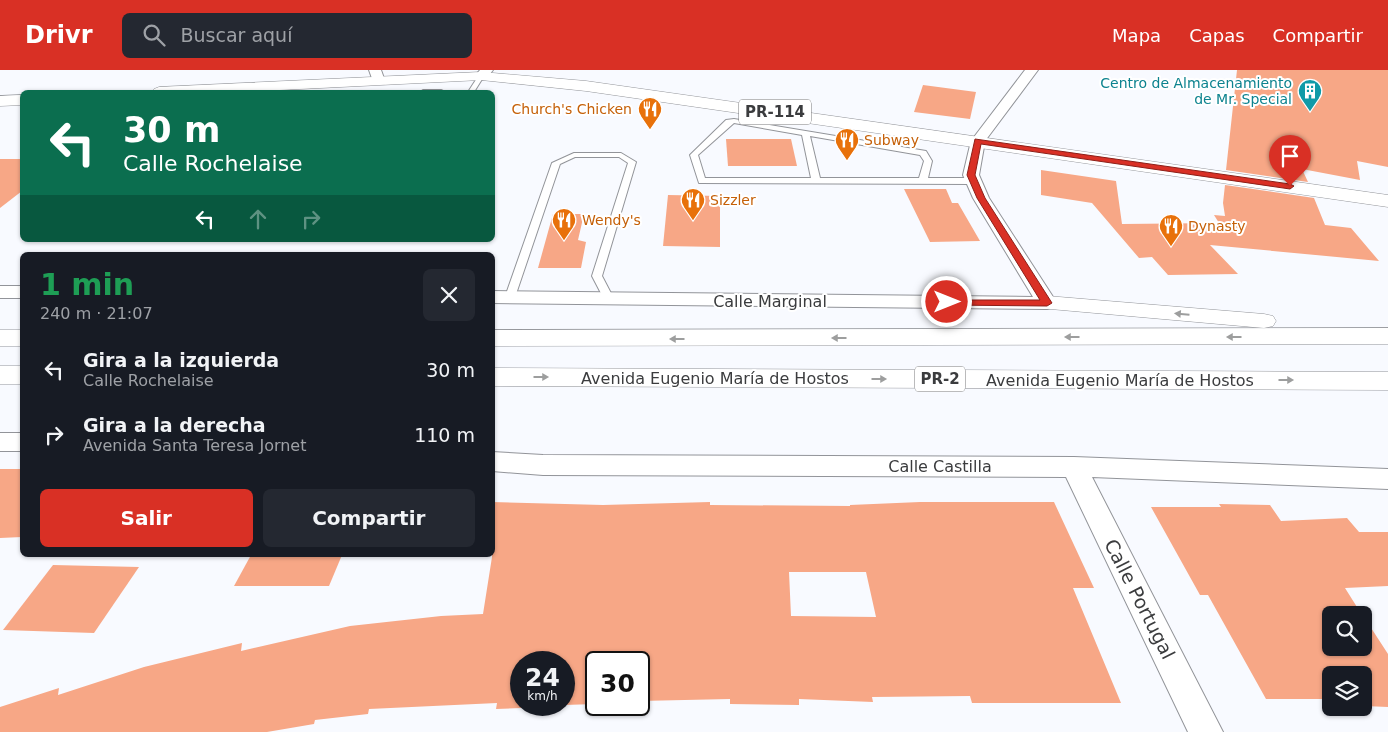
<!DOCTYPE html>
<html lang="es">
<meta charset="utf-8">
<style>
body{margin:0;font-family:"DejaVu Sans",sans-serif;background:#242831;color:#f1f3f6;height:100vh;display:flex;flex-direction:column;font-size:19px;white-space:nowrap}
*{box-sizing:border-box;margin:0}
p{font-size:16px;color:#9ea1a6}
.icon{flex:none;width:28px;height:28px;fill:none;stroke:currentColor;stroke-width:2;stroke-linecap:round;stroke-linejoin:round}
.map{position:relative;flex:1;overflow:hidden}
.side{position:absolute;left:20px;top:182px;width:475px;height:305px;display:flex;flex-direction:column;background:#171b24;border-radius:8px;box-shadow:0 1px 4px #0004}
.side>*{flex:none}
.top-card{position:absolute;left:20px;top:20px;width:475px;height:152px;border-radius:8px;box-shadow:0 1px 4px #0004;background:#0b6e4f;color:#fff;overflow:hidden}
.buttons{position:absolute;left:1322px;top:536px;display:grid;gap:10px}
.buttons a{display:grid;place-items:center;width:50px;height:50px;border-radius:8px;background:#171b24;box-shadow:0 1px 4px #0004;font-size:25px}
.speed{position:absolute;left:510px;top:581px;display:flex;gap:10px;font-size:25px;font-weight:700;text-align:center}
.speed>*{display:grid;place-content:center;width:65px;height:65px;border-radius:50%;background:#171b24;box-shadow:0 1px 4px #0004;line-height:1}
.speed small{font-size:12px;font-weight:400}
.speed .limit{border:2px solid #111;border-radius:8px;background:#fff;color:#111}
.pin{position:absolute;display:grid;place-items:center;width:42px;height:42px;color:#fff;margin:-51px -21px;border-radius:50% 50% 50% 0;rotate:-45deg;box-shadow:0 0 5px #0007}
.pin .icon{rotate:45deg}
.me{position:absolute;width:55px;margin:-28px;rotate:90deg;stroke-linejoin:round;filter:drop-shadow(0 0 4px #0008)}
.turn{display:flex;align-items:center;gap:18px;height:105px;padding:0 20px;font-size:22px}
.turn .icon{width:65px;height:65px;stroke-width:2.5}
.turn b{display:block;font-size:35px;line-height:42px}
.lanes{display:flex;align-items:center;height:48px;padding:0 20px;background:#0003;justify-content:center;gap:25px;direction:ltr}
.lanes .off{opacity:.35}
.round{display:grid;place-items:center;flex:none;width:52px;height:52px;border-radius:8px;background:#242831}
.head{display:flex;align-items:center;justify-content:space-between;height:85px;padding:0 20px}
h1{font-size:30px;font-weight:700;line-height:38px;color:#1e9e55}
.button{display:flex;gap:10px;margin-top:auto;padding:10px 20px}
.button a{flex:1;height:58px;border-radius:8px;background:#d93025;color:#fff;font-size:20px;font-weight:700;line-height:58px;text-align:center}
.button a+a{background:#242831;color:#f1f3f6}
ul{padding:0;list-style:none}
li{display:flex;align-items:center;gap:15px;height:65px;padding:0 20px}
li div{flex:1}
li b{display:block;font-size:19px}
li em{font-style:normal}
header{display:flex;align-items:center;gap:30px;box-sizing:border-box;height:70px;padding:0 25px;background:#d93025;color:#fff}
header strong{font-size:24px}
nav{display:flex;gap:28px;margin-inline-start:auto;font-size:18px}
.search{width:350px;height:45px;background:#242831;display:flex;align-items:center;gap:12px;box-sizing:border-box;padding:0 18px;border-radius:8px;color:#9ea1a6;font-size:19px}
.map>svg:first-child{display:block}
</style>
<header>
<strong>Drivr</strong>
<div class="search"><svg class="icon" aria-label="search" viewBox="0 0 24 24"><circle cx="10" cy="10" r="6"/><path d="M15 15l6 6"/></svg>Buscar aquí</div>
<nav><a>Mapa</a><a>Capas</a><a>Compartir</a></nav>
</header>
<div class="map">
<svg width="1388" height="662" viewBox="0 0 1388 662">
<rect width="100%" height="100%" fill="#f8faff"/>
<!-- building -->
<g fill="#f7a786" fill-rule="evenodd">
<path d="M1237 0H1388V97L1357 91 1360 110 1302 99 1308 112 1226 100Z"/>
<path d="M923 15 976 22 970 49 914 42Z"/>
<path d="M726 69H791L797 96H728Z"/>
<path d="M0 89H22V121L0 138Z"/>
<path d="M1041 100 1116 111 1122 154 1219 153 1214 145 1225 146 1223 133 1225 115 1314 128 1325 155 1351 158 1379 191 1210 175 1238 204 1168 205 1152 187 1139 188 1092 133 1041 125Z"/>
<path d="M904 119H946L952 133H958L980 171 930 172Z"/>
<path d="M668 125 720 126V177L663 176Z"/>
<path d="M553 144H584L578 170 586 172 581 198H538Z"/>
<path d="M0 399H22V467L0 468Z"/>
<path d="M492 432 603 435 710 432V435L850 436V435L920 432H1054L1094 518H1073L1121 633H972L970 626 872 627 873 632 799 629V635L730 634V629L639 631V592H596V634L564 635V592H521V638L496 639 497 633 369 639 368 644 315 650 314 654 267 662H0V637L59 618 58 625 144 597 242 573 241 581 350 556 441 546 483 544 492 487ZM789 502H866L876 547 791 546Z"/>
<path d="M1219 434 1270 435 1281 451 1347 448 1359 462H1388V516L1345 518 1362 545H1331V578H1364V547L1388 584V637L1364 636V605H1331V629H1266L1208 525H1200L1151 437H1221Z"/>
<path d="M251 485H342L329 516H234Z"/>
<path d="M53 495 139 497 94 563 3 560Z"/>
</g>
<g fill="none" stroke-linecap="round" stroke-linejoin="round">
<!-- lane casing -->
<g stroke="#929499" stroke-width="2">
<g id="lane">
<path d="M479 5 484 6 474 22H468Z"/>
<path d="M423 20H441L445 22H420Z"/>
<path d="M734 49 926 81 932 91 928 108H974L978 111 974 114 699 113 690 85 726 50ZM734 53 802 65 811 108H705L698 85ZM810 66 920 85 924 91 919 108H820Z"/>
<path d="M574 83H621L636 92 602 206 614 229 613 231H605L592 206 628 93 619 87H575L560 94 515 227 514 229H506L505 227 552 93Z"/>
</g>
</g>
<!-- street casing -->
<g stroke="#929499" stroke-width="2">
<g id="street">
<path d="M369 0H381L385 11 384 14H374Z"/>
<path d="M480 0H493L486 9 481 10 475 6Z"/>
<path d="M1025 0H1038L985 71 979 105 989 128 1057 233 1054 237 1047 239 492 233V221L1033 227 973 128 963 105 971 71Z"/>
<rect x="0" y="216" width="22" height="12"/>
<rect x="0" y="363" width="22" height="18"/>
<path d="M492 382 543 385 1074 387 1388 399V419L1092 407 1223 662H1188L1066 407 543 405 492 401Z"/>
</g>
</g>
<!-- primary casing -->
<g stroke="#929499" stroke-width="1">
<g id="primary">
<path d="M481 2 586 11 1388 125V137L586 21 481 10 241 22H151L154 19 159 17Z"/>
<path d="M22 25V35L0 36V26Z"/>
</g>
</g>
<!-- highway casing -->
<g stroke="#929499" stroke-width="1">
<g id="highway">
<path d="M1047 226 1264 244 1273 246 1276 251 1273 256 1264 258 1039 238 1035 233 1039 228Z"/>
<path d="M1388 258V274L492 276V260Z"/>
<rect x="0" y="260" width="22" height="16"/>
<rect x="0" y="296" width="22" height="18"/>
<path d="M492 298 1388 302V320L492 316Z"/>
</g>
</g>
<!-- lane -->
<use href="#lane" fill="#fff" fill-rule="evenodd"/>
<!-- street -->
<use href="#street" fill="#fff" fill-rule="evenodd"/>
<!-- primary -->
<use href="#primary" fill="#fff" fill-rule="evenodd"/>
<!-- highway -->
<use href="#highway" fill="#fff" fill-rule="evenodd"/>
</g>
<!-- one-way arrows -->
<defs><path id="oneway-solid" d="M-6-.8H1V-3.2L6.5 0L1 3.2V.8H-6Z" transform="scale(1.25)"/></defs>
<g fill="#9d9e9e">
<use href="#oneway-solid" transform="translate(1182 244) rotate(-175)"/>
<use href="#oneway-solid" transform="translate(1072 267) rotate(180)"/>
<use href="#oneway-solid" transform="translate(1234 267) rotate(180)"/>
<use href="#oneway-solid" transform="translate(839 268) rotate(180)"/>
<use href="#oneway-solid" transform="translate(677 269) rotate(-180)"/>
<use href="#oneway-solid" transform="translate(541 307)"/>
<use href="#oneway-solid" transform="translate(879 309)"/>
<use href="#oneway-solid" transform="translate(1286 310)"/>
</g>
<!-- route -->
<path fill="#d93025" stroke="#8d1f18" d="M975 69 1290 114 1294 116 1290 119 981 74 975 105 985 128 1052 233 1047 236 947 235 942 232 944 230H1040L977 128 967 105Z"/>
<!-- icons -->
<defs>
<g id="building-pin" transform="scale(1.25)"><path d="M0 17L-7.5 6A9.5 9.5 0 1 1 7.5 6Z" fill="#0f9aa8" stroke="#fff"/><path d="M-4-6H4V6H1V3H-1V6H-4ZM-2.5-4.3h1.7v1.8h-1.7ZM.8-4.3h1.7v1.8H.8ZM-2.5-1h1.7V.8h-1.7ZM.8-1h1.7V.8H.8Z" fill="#fff"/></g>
<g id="restaurant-pin" transform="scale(1.25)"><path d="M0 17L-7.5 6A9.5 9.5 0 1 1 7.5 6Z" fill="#e8710a" stroke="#fff"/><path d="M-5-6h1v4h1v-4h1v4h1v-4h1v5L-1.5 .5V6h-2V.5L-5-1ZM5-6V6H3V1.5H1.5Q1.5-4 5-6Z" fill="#fff"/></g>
</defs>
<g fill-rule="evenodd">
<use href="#building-pin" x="1310" y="21"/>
<use href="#restaurant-pin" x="650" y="39"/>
<use href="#restaurant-pin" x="847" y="70"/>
<use href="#restaurant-pin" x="693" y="130"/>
<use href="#restaurant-pin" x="564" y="150"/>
<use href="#restaurant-pin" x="1171" y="156"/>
</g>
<g text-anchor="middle" stroke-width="4" stroke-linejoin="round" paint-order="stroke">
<!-- far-culture labels -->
<g font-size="14" fill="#0d838f" stroke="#fff" text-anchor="end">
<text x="1292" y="18">Centro de Almacenamiento<tspan x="1292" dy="16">de Mr. Special</tspan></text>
</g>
<!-- far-food labels -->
<g font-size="14" fill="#c56008" stroke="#fff" text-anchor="start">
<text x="632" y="44" text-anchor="end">Church's Chicken</text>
<text x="864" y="75">Subway</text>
<text x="710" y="135">Sizzler</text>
<text x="582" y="155">Wendy's</text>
<text x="1188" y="161">Dynasty</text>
</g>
<!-- shield labels -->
<g fill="#fff" stroke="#767678" stroke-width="1">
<rect x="739" y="29.5" width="72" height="25" rx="4"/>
<rect x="915" y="296.5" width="50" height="25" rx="4"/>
</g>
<g font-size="15" font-weight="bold" fill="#3b3c3e">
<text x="775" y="47">PR-114</text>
<text x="940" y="314">PR-2</text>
</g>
<!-- street labels -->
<g font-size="16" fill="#3b3c3e" stroke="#fff">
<text x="770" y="237">Calle Marginal</text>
<text x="715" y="314">Avenida Eugenio María de Hostos</text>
<text x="1120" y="316">Avenida Eugenio María de Hostos</text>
<text x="940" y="402">Calle Castilla</text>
</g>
<!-- near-street labels -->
<g font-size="19" fill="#3b3c3e" stroke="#fff">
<text transform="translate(1140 529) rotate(63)" y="7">Calle Portugal</text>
</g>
</g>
</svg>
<div class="buttons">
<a><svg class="icon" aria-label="search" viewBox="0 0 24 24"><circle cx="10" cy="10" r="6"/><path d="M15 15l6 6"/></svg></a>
<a><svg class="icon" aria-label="layers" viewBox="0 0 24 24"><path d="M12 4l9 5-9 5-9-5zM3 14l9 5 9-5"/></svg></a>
</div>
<div class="speed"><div>24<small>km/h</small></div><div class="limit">30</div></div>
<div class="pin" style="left:1290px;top:116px;background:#d93025"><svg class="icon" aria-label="arrive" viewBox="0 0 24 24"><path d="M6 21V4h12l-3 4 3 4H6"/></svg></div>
<svg class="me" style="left:947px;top:232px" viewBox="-20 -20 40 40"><circle r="17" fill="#d93025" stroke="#fff" stroke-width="3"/><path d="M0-11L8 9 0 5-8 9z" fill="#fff"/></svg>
<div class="top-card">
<div class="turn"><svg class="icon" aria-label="left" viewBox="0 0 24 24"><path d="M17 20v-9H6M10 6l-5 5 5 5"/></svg><div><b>30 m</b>Calle Rochelaise</div></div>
<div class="lanes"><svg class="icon" aria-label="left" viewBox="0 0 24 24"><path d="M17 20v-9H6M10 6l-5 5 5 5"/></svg><svg class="icon off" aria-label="ahead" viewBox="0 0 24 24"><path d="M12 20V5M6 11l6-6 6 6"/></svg><svg class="icon off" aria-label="right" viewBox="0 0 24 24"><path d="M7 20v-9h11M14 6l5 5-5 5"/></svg></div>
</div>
<section class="side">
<div class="head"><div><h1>1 min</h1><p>240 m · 21:07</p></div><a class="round"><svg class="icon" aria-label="close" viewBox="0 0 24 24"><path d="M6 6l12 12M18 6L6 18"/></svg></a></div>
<ul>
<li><svg class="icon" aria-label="left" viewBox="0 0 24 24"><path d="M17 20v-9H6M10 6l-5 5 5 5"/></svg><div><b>Gira a la izquierda</b><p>Calle Rochelaise</p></div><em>30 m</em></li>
<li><svg class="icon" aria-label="right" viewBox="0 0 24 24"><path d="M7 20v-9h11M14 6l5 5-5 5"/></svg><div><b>Gira a la derecha</b><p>Avenida Santa Teresa Jornet</p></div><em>110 m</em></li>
</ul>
<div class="button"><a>Salir</a><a>Compartir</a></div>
</section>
</div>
